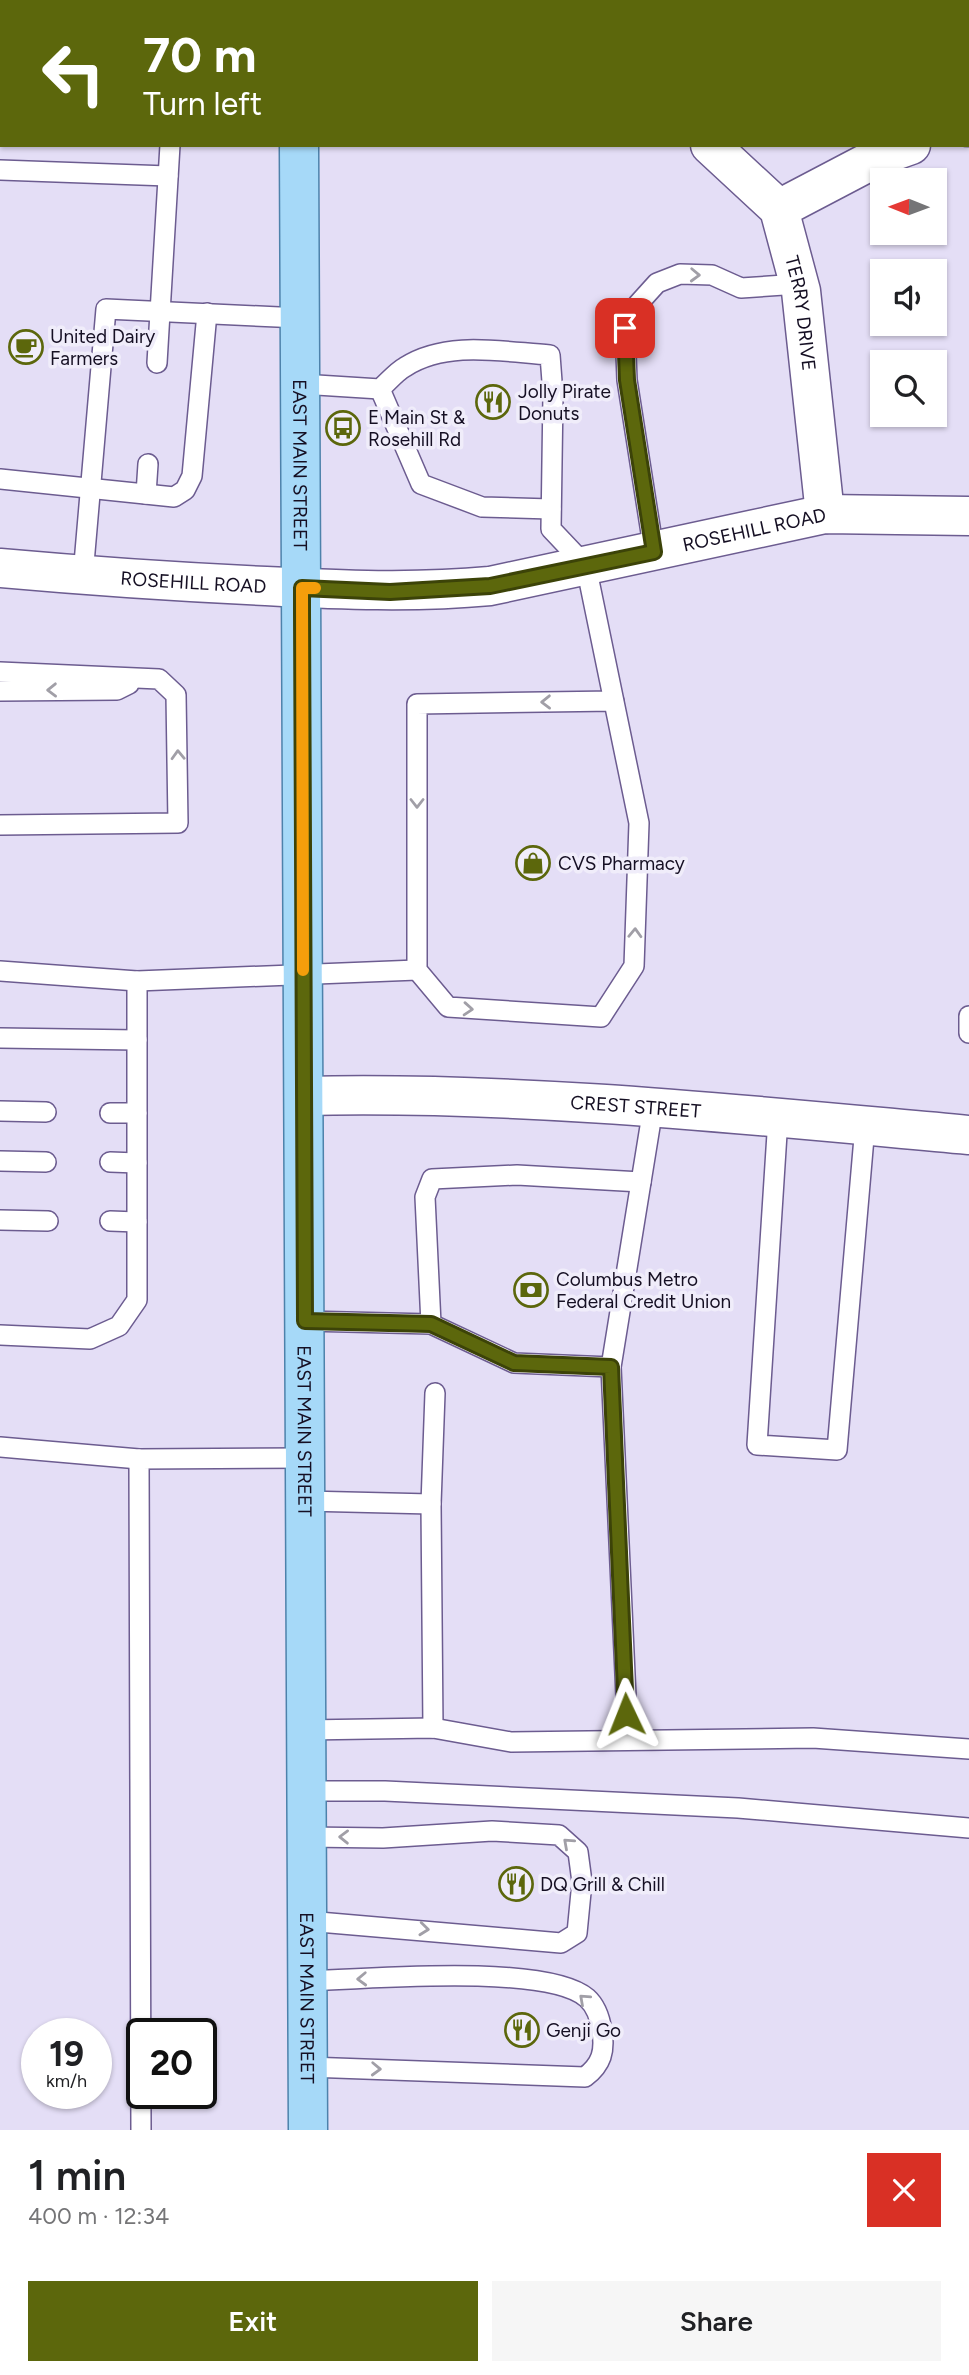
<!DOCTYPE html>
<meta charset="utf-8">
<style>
body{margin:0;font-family:Figtree,sans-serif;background:#f6f6f6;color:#202124;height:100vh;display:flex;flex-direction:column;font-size:26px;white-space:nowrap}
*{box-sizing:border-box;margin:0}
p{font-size:23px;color:#757577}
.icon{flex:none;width:38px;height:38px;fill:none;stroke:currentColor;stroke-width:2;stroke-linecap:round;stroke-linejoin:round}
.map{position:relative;height:2130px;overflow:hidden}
.side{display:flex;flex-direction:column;background:#fff;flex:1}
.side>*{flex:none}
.guide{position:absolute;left:0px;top:0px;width:970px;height:147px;box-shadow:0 2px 5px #0004;background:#5c670c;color:#fff;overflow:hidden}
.needle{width:46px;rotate:271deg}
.tools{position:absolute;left:870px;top:168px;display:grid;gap:14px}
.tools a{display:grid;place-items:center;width:77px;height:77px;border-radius:0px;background:#fff;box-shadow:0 2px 5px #0004;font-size:35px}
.speed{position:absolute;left:21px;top:2018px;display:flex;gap:14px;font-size:35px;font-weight:700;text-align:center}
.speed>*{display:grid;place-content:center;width:91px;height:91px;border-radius:50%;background:#fff;box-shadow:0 2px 5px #0004;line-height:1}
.speed small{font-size:18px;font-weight:400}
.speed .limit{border:4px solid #111;border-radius:10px;background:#fff;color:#111}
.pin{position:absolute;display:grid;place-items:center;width:60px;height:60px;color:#fff;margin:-30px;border-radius:14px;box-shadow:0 4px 10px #0006}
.me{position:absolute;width:77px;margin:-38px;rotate:358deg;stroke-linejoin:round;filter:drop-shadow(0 0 5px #0008)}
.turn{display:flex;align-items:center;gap:24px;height:147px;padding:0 28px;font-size:32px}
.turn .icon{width:91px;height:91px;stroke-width:2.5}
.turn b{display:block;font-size:49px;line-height:60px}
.round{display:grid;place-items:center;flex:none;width:74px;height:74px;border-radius:0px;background:#f6f6f6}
.head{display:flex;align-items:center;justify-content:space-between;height:119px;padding:0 28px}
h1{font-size:42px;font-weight:600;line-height:52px}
.primary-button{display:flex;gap:14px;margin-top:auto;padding:14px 28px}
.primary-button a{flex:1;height:80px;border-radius:0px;background:#5c670c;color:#fff;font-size:28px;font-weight:600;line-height:80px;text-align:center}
.primary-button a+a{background:#f6f6f6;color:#202124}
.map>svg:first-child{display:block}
</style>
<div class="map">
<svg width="969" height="2130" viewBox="0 0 969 2130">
<rect width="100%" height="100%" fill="#e4def6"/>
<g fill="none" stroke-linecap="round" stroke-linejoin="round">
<!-- service casing -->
<g stroke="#6c5c90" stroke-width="22">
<g id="service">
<path d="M0 33H2"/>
<path d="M0 170 168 176"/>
<path d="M157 363 170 145"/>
<path d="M301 384 380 389C388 382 396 372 405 367 447 340 503 352 550 355L553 395 551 529 586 566 639 823 634 966 601 1017 448 1007 417 970V704L614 701"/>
<path d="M380 389 421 484 482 507 551 509"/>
<path d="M0 479 174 497 185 490 192 476 207 313"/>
<path d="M146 494 148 464"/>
<path d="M654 552 627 380 625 328 638 304 657 283 680 274 712 275 741 288 799 284"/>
<path d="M83 575 106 309 300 318"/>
<path d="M0 672 159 679 176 695 178 823 0 825"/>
<path d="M0 691 117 690 129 684"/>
<path d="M0 971 137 981 417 970"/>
<path d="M969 1016V1033"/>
<path d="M0 1038 137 1040"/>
<path d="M0 1111 46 1112"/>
<path d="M110 1113H137"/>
<path d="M778 1118 757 1445 837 1450 865 1126"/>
<path d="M0 1161 46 1162"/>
<path d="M110 1162 137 1163"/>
<path d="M0 1220 48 1221"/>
<path d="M110 1221 137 1222"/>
<path d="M305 1321 431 1324 514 1363 611 1367 653 1108"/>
<path d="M431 1324 425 1197 432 1179 517 1175 641 1182"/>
<path d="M0 1335 90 1339 119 1326 137 1300V981"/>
<path d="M611 1367 628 1740"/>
<path d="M0 1447 139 1459"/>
<path d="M305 1501 431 1504"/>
<path d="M433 1728 431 1504 435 1393"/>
<path d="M306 1730 433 1728 511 1742 813 1738 969 1749"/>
<path d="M307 1791H385L738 1808 969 1828"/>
<path d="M307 1837 383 1838 492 1831 559 1835 578 1852 582 1882 577 1933 561 1943 307 1921"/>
<path d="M307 1981C364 1979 547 1963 587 1998 596 2006 600 2018 602 2031 605 2051 602 2064 585 2077L308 2067"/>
<path d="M141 2130 139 1459 306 1458"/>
</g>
</g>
<!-- minor casing -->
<g stroke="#6c5c90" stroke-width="41">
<g id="minor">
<path d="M573 0V2"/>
<path d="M968 127 969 126"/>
<path id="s1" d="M710 145 779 209 801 291 825 514"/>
<path d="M779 209 880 156 911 145"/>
<path id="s2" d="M304 1096C526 1091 748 1115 969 1135"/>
</g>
</g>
<!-- tertiary casing -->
<g stroke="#6c5c90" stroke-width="41">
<g id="tertiary">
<path id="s3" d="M0 568C89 576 177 582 266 586 341 590 415 593 490 586L825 514 969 516"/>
</g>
</g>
<!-- primary casing -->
<g stroke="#4d82ab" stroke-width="41">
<g id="primary">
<path d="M299 0V2"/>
<path id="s4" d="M299 145 308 2130"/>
</g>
</g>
<!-- service -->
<use href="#service" stroke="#fff" stroke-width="19"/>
<!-- minor -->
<use href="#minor" stroke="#fff" stroke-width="38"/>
<!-- tertiary -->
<use href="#tertiary" stroke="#fff" stroke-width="38"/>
<!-- primary -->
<use href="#primary" stroke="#a6d9f8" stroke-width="38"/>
</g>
<!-- one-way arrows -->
<defs><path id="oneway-chevron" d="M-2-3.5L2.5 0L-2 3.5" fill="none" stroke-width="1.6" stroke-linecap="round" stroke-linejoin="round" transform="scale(1.75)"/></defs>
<g stroke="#a19fa7">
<use href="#oneway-chevron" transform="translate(695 275) rotate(2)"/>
<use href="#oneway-chevron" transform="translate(52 690) rotate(179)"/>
<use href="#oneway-chevron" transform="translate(546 702) rotate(179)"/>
<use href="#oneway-chevron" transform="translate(178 755) rotate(-92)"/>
<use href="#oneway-chevron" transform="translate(417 803) rotate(90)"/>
<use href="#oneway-chevron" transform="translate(635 933) rotate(-88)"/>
<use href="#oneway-chevron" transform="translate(468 1009) rotate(4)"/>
<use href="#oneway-chevron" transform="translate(344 1837) rotate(-179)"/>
<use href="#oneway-chevron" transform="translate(568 1843) rotate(-138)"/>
<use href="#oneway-chevron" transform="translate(424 1929) rotate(6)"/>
<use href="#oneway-chevron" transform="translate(362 1979) rotate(178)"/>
<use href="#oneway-chevron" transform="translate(584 1999) rotate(-138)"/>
<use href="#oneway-chevron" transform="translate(376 2069) rotate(2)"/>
</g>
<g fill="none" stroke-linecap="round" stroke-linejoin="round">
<!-- route casing -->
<g stroke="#3c4308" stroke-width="18">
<path id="route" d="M625 328 627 380 654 552 490 586 390 592 302 588V612L305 1321 431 1324 514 1363 611 1367 626 1714"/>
</g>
<!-- route -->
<use href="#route" stroke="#5c670c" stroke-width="12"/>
<!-- slow -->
<path stroke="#f59e0b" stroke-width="12" d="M303 970 302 588H315"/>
</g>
<!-- icons -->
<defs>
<g id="cafe-ring" transform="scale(1.75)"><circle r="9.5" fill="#f0edfa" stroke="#5c670c" stroke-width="1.5"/><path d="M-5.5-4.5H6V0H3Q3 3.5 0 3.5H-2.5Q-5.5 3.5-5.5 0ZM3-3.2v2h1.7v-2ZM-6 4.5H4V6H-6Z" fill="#5c670c"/></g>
<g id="restaurant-ring" transform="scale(1.75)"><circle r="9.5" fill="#f0edfa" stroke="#5c670c" stroke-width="1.5"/><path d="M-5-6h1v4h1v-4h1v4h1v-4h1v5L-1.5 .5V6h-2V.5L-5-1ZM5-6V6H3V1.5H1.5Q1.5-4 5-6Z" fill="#5c670c"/></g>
<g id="bus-ring" transform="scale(1.75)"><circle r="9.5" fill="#f0edfa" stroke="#5c670c" stroke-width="1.5"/><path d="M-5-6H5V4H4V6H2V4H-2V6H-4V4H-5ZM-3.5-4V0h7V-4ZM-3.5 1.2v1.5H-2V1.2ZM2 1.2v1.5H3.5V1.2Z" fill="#5c670c"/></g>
<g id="shop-ring" transform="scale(1.75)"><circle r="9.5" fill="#f0edfa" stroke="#5c670c" stroke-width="1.5"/><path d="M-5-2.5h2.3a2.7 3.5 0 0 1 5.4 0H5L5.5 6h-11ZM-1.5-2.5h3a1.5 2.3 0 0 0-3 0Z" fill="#5c670c"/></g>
<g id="bank-ring" transform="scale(1.75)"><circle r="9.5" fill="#f0edfa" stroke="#5c670c" stroke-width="1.5"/><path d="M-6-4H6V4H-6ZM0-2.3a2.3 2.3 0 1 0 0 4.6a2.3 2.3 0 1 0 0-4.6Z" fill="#5c670c"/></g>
</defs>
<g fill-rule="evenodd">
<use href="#cafe-ring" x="26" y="347"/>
<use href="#restaurant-ring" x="493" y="402"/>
<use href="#bus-ring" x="343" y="428"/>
<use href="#shop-ring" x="533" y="863"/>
<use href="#bank-ring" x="531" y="1290"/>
<use href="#restaurant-ring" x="516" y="1884"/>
<use href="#restaurant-ring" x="522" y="2030"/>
</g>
<g text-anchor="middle" stroke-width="7" stroke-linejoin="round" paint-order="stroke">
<!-- street labels -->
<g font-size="19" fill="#150f23" stroke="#f0edfa">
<text dy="7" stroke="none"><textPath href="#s1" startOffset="201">TERRY DRIVE</textPath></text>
<text dy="7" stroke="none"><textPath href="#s4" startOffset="320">EAST MAIN STREET</textPath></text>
<text dy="7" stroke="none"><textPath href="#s3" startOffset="761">ROSEHILL ROAD</textPath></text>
<text dy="7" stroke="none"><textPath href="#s3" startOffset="194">ROSEHILL ROAD</textPath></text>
<text dy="7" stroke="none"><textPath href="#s2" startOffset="332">CREST STREET</textPath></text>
<text dy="7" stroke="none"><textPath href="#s4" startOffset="1286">EAST MAIN STREET</textPath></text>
<text dy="7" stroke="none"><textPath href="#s4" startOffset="1853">EAST MAIN STREET</textPath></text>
</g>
<!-- poi labels -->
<g font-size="19" fill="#150f23" stroke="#f0edfa" text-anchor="start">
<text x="50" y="343">United Dairy<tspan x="50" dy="22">Farmers</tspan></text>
<text x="518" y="398">Jolly Pirate<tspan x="518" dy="22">Donuts</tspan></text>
<text x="368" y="424">E Main St &amp;<tspan x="368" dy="22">Rosehill Rd</tspan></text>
<text x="558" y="870">CVS Pharmacy</text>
<text x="556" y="1286">Columbus Metro<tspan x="556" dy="22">Federal Credit Union</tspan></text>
<text x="540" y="1891">DQ Grill &amp; Chill</text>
<text x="546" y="2037">Genji Go</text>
</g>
</g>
</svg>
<div class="tools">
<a><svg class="needle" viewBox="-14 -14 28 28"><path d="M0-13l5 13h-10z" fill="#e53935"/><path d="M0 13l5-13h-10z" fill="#757577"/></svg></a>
<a><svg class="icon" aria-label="sound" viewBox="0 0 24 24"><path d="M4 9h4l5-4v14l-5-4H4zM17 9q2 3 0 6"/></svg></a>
<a><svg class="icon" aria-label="search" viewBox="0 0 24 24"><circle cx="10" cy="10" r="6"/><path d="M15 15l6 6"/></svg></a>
</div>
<div class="speed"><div>19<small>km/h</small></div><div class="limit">20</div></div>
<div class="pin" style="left:625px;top:328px;background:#d93025"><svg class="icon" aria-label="arrive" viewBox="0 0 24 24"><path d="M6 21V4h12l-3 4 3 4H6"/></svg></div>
<svg class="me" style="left:626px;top:1714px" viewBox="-20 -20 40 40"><path d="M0-17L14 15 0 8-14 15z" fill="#5c670c" stroke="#fff" stroke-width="4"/></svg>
<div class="guide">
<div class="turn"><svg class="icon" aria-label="left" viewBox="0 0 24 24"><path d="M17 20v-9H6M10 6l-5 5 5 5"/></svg><div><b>70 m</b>Turn left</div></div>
</div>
</div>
<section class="side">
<div class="head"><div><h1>1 min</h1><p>400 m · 12:34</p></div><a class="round" style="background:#d93025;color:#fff"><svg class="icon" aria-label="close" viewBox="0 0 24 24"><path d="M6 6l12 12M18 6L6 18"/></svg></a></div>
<div class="primary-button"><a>Exit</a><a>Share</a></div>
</section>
